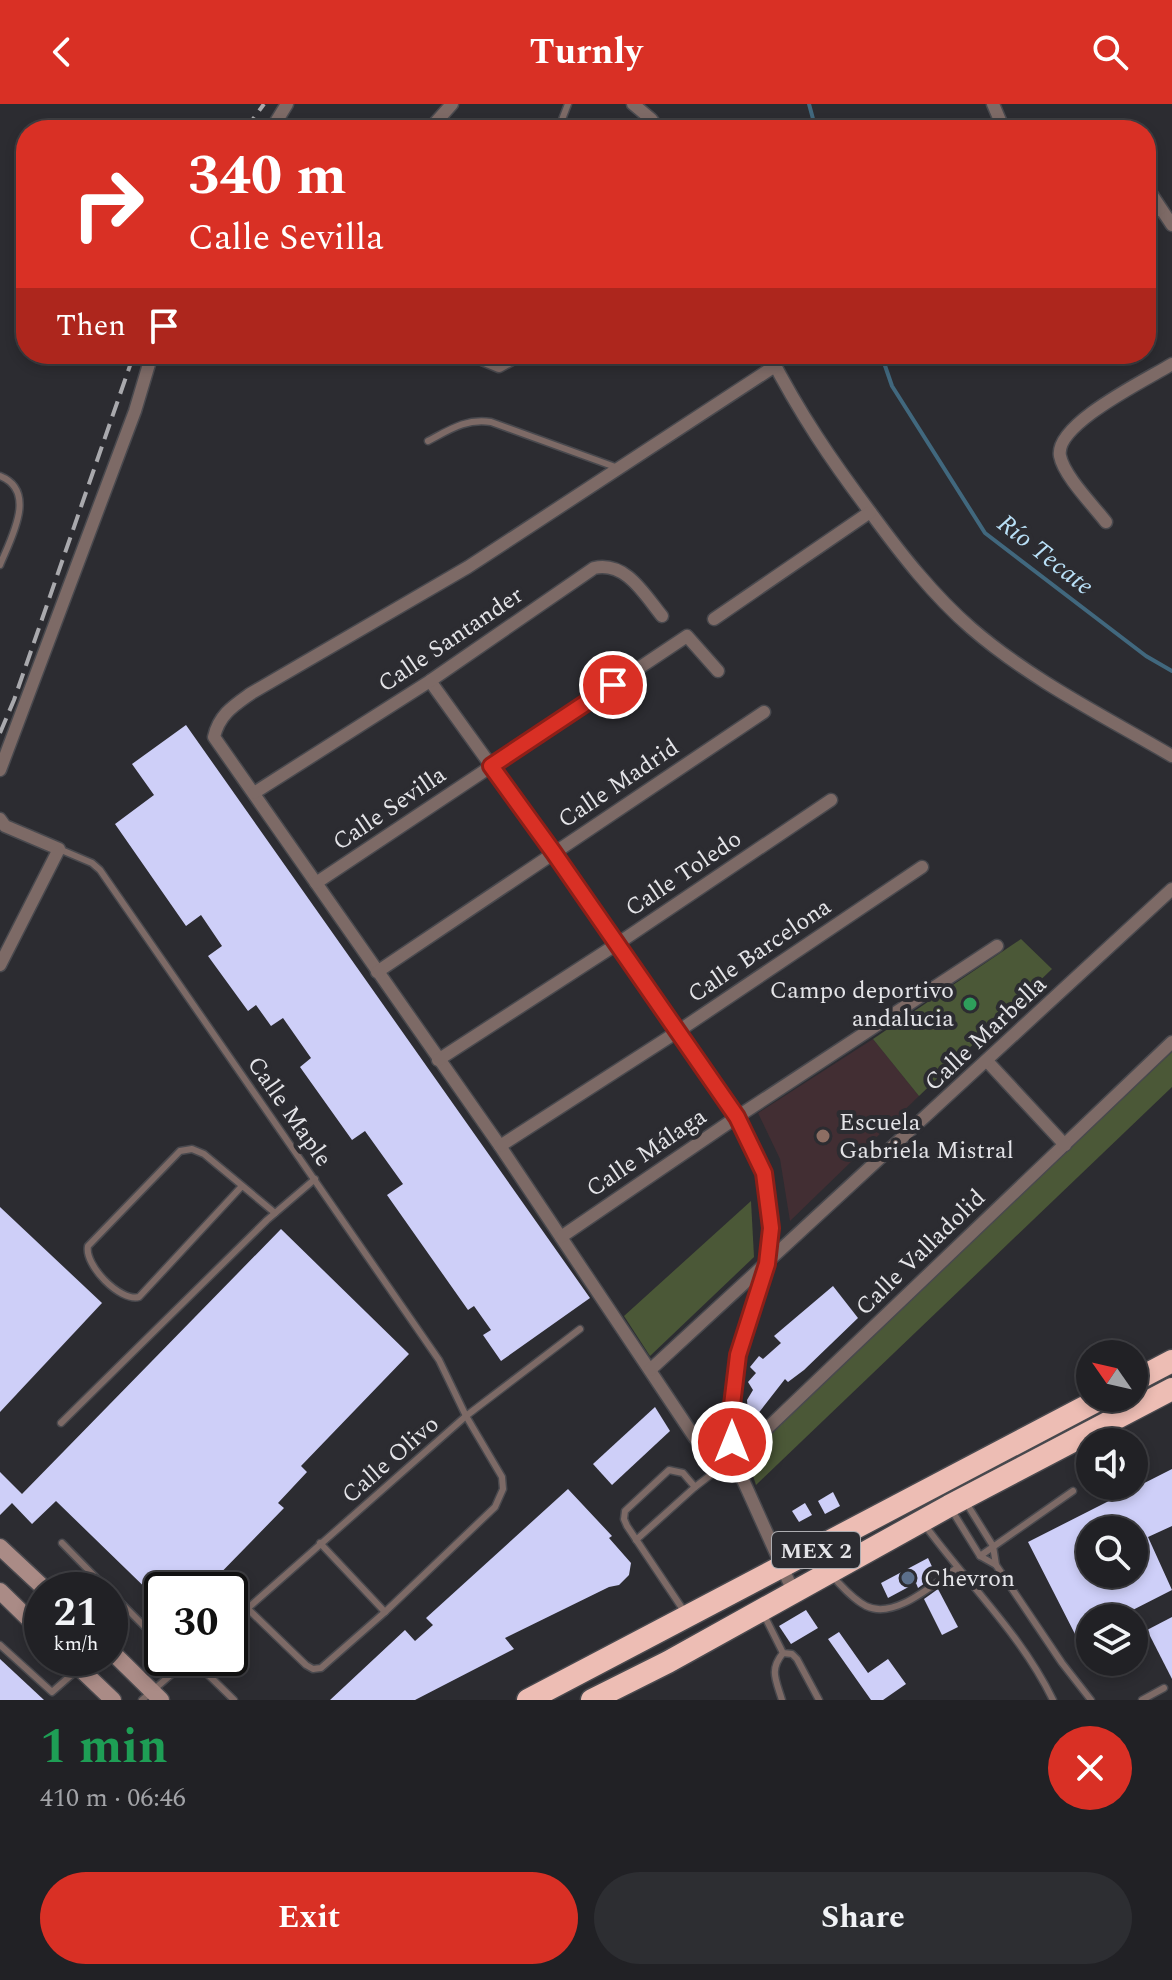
<!DOCTYPE html>
<meta charset="utf-8">
<style>
body{margin:0;font-family:Spectral,serif;background:#2d2e32;color:#f1f3f6;height:100vh;display:flex;flex-direction:column;font-size:30px;white-space:nowrap}
*{box-sizing:border-box;margin:0}
p{font-size:26px;color:#a2a3a7}
.icon{flex:none;width:44px;height:44px;fill:none;stroke:currentColor;stroke-width:2;stroke-linecap:round;stroke-linejoin:round}
.map{position:relative;height:1596px;overflow:hidden}
.panel{display:flex;flex-direction:column;background:#212125;flex:1}
.panel>*{flex:none}
.banner{position:absolute;left:16px;top:16px;width:1140px;height:244px;border-radius:32px;box-shadow:0 4px 12px #0003,0 0 0 2px #3e3e42;background:#d93025;color:#fff;overflow:hidden}
.needle{width:52px;rotate:304deg}
.buttons{position:absolute;left:1076px;top:1236px;display:grid;gap:16px}
.buttons a{display:grid;place-items:center;width:72px;height:72px;border-radius:50%;background:#212125;box-shadow:0 4px 12px #0003,0 0 0 2px #3e3e42;font-size:40px}
.speed{position:absolute;left:24px;top:1468px;display:flex;gap:16px;font-size:40px;font-weight:700;text-align:center}
.speed>*{display:grid;place-content:center;width:104px;height:104px;border-radius:50%;background:#212125;box-shadow:0 4px 12px #0003,0 0 0 2px #3e3e42;line-height:1}
.speed small{font-size:20px;font-weight:400}
.speed .limit{border:4px solid #111;border-radius:12px;background:#fff;color:#111}
.pin{position:absolute;display:grid;place-items:center;width:68px;height:68px;color:#fff;margin:-34px;border:4px solid #fff;border-radius:50%;box-shadow:0 2px 8px #0007}
.me{position:absolute;width:88px;margin:-44px;rotate:0deg;stroke-linejoin:round;filter:drop-shadow(0 0 6px #0008)}
.turn{display:flex;align-items:center;gap:28px;height:168px;padding:0 40px;font-size:36px}
.turn .icon{width:104px;height:104px;stroke-width:2.5}
.turn b{display:block;font-size:56px;line-height:68px}
.then{display:flex;align-items:center;height:76px;padding:0 40px;background:#0003;gap:16px;font-size:30px}
.round{display:grid;place-items:center;flex:none;width:84px;height:84px;border-radius:42px;background:#2d2e32}
.overview{display:flex;align-items:center;justify-content:space-between;height:136px;padding:0 40px}
h1{font-size:48px;font-weight:700;line-height:60px;color:#1e9e55}
.cta{display:flex;gap:16px;margin-top:auto;padding:16px 40px}
.cta a{flex:1;height:92px;border-radius:48px;background:#d93025;color:#fff;font-size:32px;font-weight:700;line-height:92px;text-align:center}
.cta a+a{background:#2d2e32;color:#f1f3f6}
header{display:flex;justify-content:space-between;align-items:center;height:104px;padding:0 40px;background:#d93025;color:#fff;font-size:36px;font-weight:700}
.map>svg:first-child{display:block}
</style>
<header><svg class="icon" aria-label="back" viewBox="0 0 24 24"><path d="M15 5l-7 7 7 7"/></svg>Turnly<svg class="icon" aria-label="search" viewBox="0 0 24 24"><circle cx="10" cy="10" r="6"/><path d="M15 15l6 6"/></svg></header>
<div class="map">
<svg width="1172" height="1596" viewBox="0 0 1172 1596">
<rect width="100%" height="100%" fill="#2c2c31"/>
<!-- education -->
<path fill="#422e33" d="M873 935 919 992 790 1117 780 1055 758 1009Z"/>
<!-- green -->
<g fill="#4b5837">
<path d="M1021 835 1052 865 919 992 873 935Z"/>
<path d="M1172 948V983L756 1381 746 1350Z"/>
<path d="M751 1097 754 1153 650 1252 624 1212Z"/>
</g>
<g fill="none" stroke-linecap="round" stroke-linejoin="round">
<!-- stream -->
<g stroke="#41687e" stroke-width="4">
<path d="M809 0 816 26"/>
<path d="M881 250 892 282 985 429 1146 552 1172 567"/>
</g>
</g>
<!-- building -->
<g fill="#cecff8" fill-rule="evenodd">
<path d="M186 621 590 1194 501 1257 483 1231 491 1226 474 1202 468 1206 387 1091 403 1080 365 1027 352 1036 300 963 311 954 283 914 271 922 256 901 248 907 208 852 222 842 201 811 186 822 115 720 154 691 132 660Z"/>
<path d="M0 1103 102 1199 0 1308Z"/>
<path d="M281 1125 409 1250 301 1362 307 1368 278 1399 284 1404 204 1486H162V1500L56 1397 32 1420 12 1399 0 1411V1368L22 1390Z"/>
<path d="M833 1182 858 1214 804 1266 788 1278 785 1275 757 1311 748 1308 747 1296 753 1286 748 1278 756 1269 750 1263 759 1252 763 1255 781 1239 774 1232Z"/>
<path d="M655 1303 670 1327 612 1381 593 1360Z"/>
<path d="M1172 1365V1422L1148 1433 1172 1486 1117 1514H1090V1528L1077 1534 1028 1438ZM1090 1426H1134V1470H1090Z"/>
<path d="M568 1385 612 1432 609 1434 631 1459 629 1471 619 1481 609 1483 505 1534 514 1545 415 1596H330L405 1526 415 1537 433 1521 426 1514Z"/>
<path d="M833 1388 840 1402 825 1410 818 1397Z"/>
<path d="M805 1399 812 1411 799 1418 792 1407Z"/>
<path d="M928 1454 935 1469 931 1471 932 1474 918 1484 916 1479 888 1494 881 1479Z"/>
<path d="M938 1485 958 1523 942 1531 924 1495Z"/>
<path d="M806 1506 818 1524 791 1540 779 1522Z"/>
<path d="M1172 1513V1575L1147 1526Z"/>
<path d="M839 1528 868 1569 888 1555 906 1580 883 1596H871L828 1535Z"/>
<path d="M0 1555 44 1596H0Z"/>
</g>
<g fill="none" stroke-linecap="round" stroke-linejoin="round">
<!-- lane casing -->
<g stroke="#49494e" stroke-width="9">
<g id="lane">
<path d="M558 26 568 0"/>
<path d="M428 337C449 326 466 314 491 318L618 364"/>
<path d="M0 372C38 387 11 434 0 461"/>
<path d="M59 745 92 759 100 766 439 1256 466 1312 502 1373 503 1385 495 1403 385 1508 321 1564 313 1565 306 1561 248 1505"/>
<path d="M242 1082 139 1193C120 1198 84 1161 88 1142L180 1047 192 1045 204 1050 275 1109"/>
<path d="M61 1319 267 1116 315 1075"/>
<path d="M965 1397 993 1442 996 1461 1062 1559 1091 1596"/>
<path d="M951 1405 980 1452 996 1461"/>
<path d="M924 1420C967 1479 1021 1530 1053 1596"/>
<path d="M636 1436 695 1383"/>
<path d="M62 1439 108 1486"/>
<path d="M320 1439 385 1508"/>
<path d="M980 1452 1073 1387"/>
<path d="M832 1472C842 1482 852 1495 866 1502 895 1516 933 1480 957 1464"/>
<path d="M110 1488 152 1530"/>
<path d="M684 1507 627 1422 624 1415 625 1407 669 1366 683 1369 695 1383 721 1363"/>
<path d="M763 1509 783 1549 792 1550 797 1555 819 1596"/>
<path d="M230 1520 466 1312 580 1225"/>
<path d="M0 1541 52 1588 77 1566"/>
<path d="M191 1554 234 1596"/>
<path d="M142 1596 190 1554"/>
<path d="M782 1596C776 1576 769 1566 783 1549"/>
<path d="M1142 1596 1164 1584"/>
</g>
</g>
<!-- street casing -->
<g stroke="#49494e" stroke-width="15">
<g id="street">
<path d="M633 0 651 15 659 26"/>
<path d="M993 0 1004 26"/>
<path d="M271 26 287 0"/>
<path d="M429 26 452 0"/>
<path d="M1146 82 1172 121"/>
<path d="M1146 113 1160 104"/>
<path d="M470 250 499 262 521 250"/>
<path d="M769 250C800 310 831 356 871 409 901 450 933 491 971 524 1031 576 1104 612 1172 652"/>
<path d="M775 262 468 463 250 590C233 602 219 611 214 633L500 1042 695 1334 721 1363 734 1356 1172 938"/>
<path d="M1106 418C1093 401 1064 372 1060 352 1054 320 1148 275 1172 260"/>
<path d="M714 515 870 408"/>
<path d="M430 577 554 749 737 1013 764 1069 771 1124 767 1160 738 1251 735 1275 731 1320 734 1356 793 1487"/>
<path d="M0 666 135 307 152 250"/>
<path d="M254 689 430 577 594 464C626 457 644 490 662 512"/>
<path d="M0 715 5 722 59 745 0 861"/>
<path d="M316 779 687 532 718 567"/>
<path d="M377 868 764 608"/>
<path d="M438 956 617 840 831 696"/>
<path d="M987 957 1065 1041"/>
<path d="M500 1042 677 928 922 763"/>
<path d="M561 1133 737 1013 997 842"/>
<path d="M650 1266 1172 785"/>
</g>
</g>
<!-- secondary casing -->
<g stroke="#49494e" stroke-width="19">
<g id="secondary">
<path d="M0 1443 46 1486"/>
<path d="M0 1487 42 1528"/>
<path d="M110 1546 161 1596"/>
<path d="M69 1554 113 1596"/>
</g>
</g>
<!-- highway casing -->
<g stroke="#49494e" stroke-width="25">
<g id="highway">
<path d="M1134 1277 1172 1257"/>
<path d="M528 1596 1102 1294"/>
<path d="M592 1596 668 1558 949 1402 1172 1285"/>
</g>
</g>
<!-- lane -->
<use href="#lane" stroke="#7d6a66" stroke-width="6"/>
<!-- street -->
<use href="#street" stroke="#7d6a66" stroke-width="12"/>
<!-- secondary -->
<use href="#secondary" stroke="#aa8b86" stroke-width="16"/>
<!-- highway -->
<use href="#highway" stroke="#edbdb4" stroke-width="22"/>
<!-- rail -->
<g stroke="#a9a9ad" stroke-width="4" stroke-dasharray="16 8" stroke-linecap="butt">
<path d="M245 26 264 0"/>
<path d="M0 629 14 596 134 250"/>
</g>
</g>
<g fill="none" stroke-linecap="round" stroke-linejoin="round">
<!-- route casing -->
<g stroke="#8d1f18" stroke-width="20">
<path id="route" d="M613 581 491 662 554 749 737 1013 764 1069 771 1124 767 1160 738 1251 732 1301V1338"/>
</g>
<!-- route -->
<use href="#route" stroke="#d93025" stroke-width="14"/>
</g>
<!-- markers -->
<circle fill="#2e9e5b" stroke="#2c2c31" stroke-width="3" cx="970" cy="900" r="8"/>
<circle fill="#8d6e63" stroke="#2c2c31" stroke-width="3" cx="823" cy="1032" r="8"/>
<circle fill="#5c6f8a" stroke="#2c2c31" stroke-width="3" cx="908" cy="1474" r="8"/>
<g text-anchor="middle" stroke-width="8" stroke-linejoin="round" paint-order="stroke">
<!-- shield labels -->
<rect fill="#2c2c31" stroke="#adadb1" stroke-width="2" x="772" y="1428" width="88" height="36" rx="6"/>
<g font-size="22" font-weight="bold" fill="#e4e4e8">
<text x="816" y="1454">MEX 2</text>
</g>
<!-- street labels -->
<g font-size="24" fill="#e4e4e8" stroke="#2c2c31">
<text transform="translate(450 535) rotate(-34)" y="8">Calle Santander</text>
<text transform="translate(618 679) rotate(-34)" y="8">Calle Madrid</text>
<text transform="translate(389 704) rotate(-34)" y="8">Calle Sevilla</text>
<text transform="translate(683 769) rotate(-34)" y="8">Calle Toledo</text>
<text transform="translate(759 846) rotate(-34)" y="8">Calle Barcelona</text>
<text transform="translate(985 929) rotate(-43)" y="8">Calle Marbella</text>
<text transform="translate(290 1007) rotate(55)" y="8">Calle Maple</text>
<text transform="translate(646 1048) rotate(-34)" y="8">Calle Málaga</text>
<text transform="translate(920 1148) rotate(-44)" y="8">Calle Valladolid</text>
<text transform="translate(390 1355) rotate(-41)" y="8">Calle Olivo</text>
</g>
<!-- poi labels -->
<g font-size="24" fill="#e4e4e8" stroke="#2c2c31" text-anchor="start">
<text x="954" y="894" text-anchor="end">Campo deportivo<tspan x="954" dy="28">andalucia</tspan></text>
<text x="839" y="1026">Escuela<tspan x="839" dy="28">Gabriela Mistral</tspan></text>
<text x="924" y="1482">Chevron</text>
</g>
<!-- water labels -->
<g font-size="26" font-style="italic" fill="#b9e0f7" stroke="#2c2c31">
<text transform="translate(1046 450) rotate(38)" y="9">Río Tecate</text>
</g>
</g>
</svg>
<div class="buttons">
<a><svg class="needle" viewBox="-14 -14 28 28"><path d="M0-13l5 13h-10z" fill="#e53935"/><path d="M0 13l5-13h-10z" fill="#a2a3a7"/></svg></a>
<a><svg class="icon" aria-label="sound" viewBox="0 0 24 24"><path d="M4 9h4l5-4v14l-5-4H4zM17 9q2 3 0 6"/></svg></a>
<a><svg class="icon" aria-label="search" viewBox="0 0 24 24"><circle cx="10" cy="10" r="6"/><path d="M15 15l6 6"/></svg></a>
<a><svg class="icon" aria-label="layers" viewBox="0 0 24 24"><path d="M12 4l9 5-9 5-9-5zM3 14l9 5 9-5"/></svg></a>
</div>
<div class="speed"><div>21<small>km/h</small></div><div class="limit">30</div></div>
<div class="pin" style="left:613px;top:581px;background:#d93025"><svg class="icon" aria-label="arrive" viewBox="0 0 24 24"><path d="M6 21V4h12l-3 4 3 4H6"/></svg></div>
<svg class="me" style="left:732px;top:1338px" viewBox="-20 -20 40 40"><circle r="17" fill="#d93025" stroke="#fff" stroke-width="3"/><path d="M0-11L8 9 0 5-8 9z" fill="#fff"/></svg>
<div class="banner">
<div class="turn"><svg class="icon" aria-label="right" viewBox="0 0 24 24"><path d="M7 20v-9h11M14 6l5 5-5 5"/></svg><div><b>340 m</b>Calle Sevilla</div></div>
<div class="then">Then<svg class="icon" aria-label="arrive" viewBox="0 0 24 24"><path d="M6 21V4h12l-3 4 3 4H6"/></svg></div>
</div>
</div>
<section class="panel">
<div class="overview"><div><h1>1 min</h1><p>410 m · 06:46</p></div><a class="round" style="background:#d93025;color:#fff"><svg class="icon" aria-label="close" viewBox="0 0 24 24"><path d="M6 6l12 12M18 6L6 18"/></svg></a></div>
<div class="cta"><a>Exit</a><a>Share</a></div>
</section>
